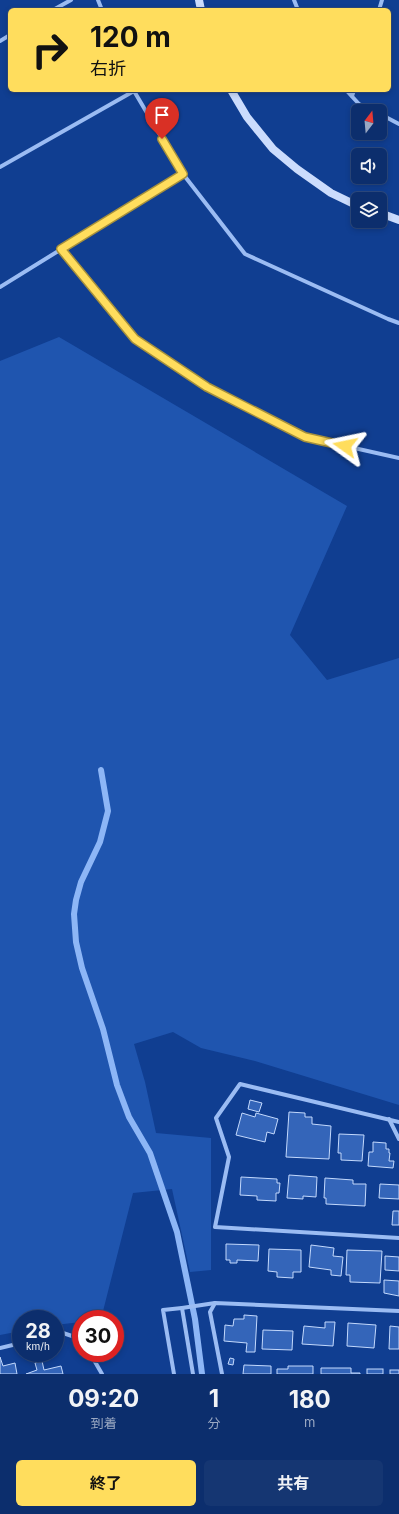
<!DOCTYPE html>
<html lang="ja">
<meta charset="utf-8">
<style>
body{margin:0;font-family:Inter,"Noto Sans JP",sans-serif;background:#153672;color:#f1f3f6;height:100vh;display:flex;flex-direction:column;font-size:15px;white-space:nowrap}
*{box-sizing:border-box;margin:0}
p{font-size:13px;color:#9aa8c2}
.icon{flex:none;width:22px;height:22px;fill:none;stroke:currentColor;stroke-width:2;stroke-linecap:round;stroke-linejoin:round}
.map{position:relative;height:1374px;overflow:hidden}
.sheet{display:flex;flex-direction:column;background:#0c2e6d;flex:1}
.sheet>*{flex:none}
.banner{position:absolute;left:8px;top:8px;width:383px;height:84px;border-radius:6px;box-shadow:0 2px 6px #0003,0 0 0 1px #2c4a80;background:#ffdd5d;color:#111;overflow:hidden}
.needle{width:26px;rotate:16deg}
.controls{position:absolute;left:351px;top:104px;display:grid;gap:8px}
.controls a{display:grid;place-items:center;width:36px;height:36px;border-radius:6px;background:#0c2e6d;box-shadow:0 2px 6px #0003,0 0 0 1px #2c4a80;font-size:20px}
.speed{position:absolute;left:12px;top:1310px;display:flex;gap:8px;font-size:20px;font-weight:700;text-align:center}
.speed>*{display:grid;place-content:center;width:52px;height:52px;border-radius:50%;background:#0c2e6d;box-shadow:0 2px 6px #0003,0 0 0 1px #2c4a80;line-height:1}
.speed small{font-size:10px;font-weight:400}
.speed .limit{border:6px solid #d22;background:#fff;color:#111}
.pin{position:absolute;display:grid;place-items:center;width:34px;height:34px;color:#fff;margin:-41px -17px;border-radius:50% 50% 50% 0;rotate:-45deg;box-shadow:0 0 4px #0007}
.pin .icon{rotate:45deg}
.me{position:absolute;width:44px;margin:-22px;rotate:282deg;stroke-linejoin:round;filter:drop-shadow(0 0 3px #0008)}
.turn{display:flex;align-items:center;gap:14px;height:84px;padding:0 16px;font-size:18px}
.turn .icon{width:52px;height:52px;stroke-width:2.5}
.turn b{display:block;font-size:28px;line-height:34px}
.eta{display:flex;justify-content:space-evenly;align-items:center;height:68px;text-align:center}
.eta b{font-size:24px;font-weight:700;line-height:28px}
.action{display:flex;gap:8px;margin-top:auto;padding:8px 16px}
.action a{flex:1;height:46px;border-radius:6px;background:#ffdd5d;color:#111;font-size:16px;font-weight:700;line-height:46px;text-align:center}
.action a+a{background:#153672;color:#f1f3f6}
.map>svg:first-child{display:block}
</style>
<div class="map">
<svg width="399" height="1374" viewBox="0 0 399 1374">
<rect width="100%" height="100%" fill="#103e91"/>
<!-- green -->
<path fill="#1f55af" d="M59 337 347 506 290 635 327 680 399 658V1105L255 1061 201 1048 173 1032 134 1044 145 1082 156 1133 211 1138V1270L190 1272 172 1189 133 1193 101 1319H81V1322L55 1325V1319H21V1331L0 1335V361Z"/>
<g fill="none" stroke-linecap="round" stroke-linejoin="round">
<!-- stream -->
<path stroke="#8db6f6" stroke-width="6" d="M101 770 108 811 100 842 81 882 76 900 74 914 76 942 82 968 103 1029 117 1085 129 1117 150 1153 177 1232 195 1319 202 1374"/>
</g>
<!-- building -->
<g fill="#3465b9" stroke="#c3d9fd">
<path d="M250 1100 262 1103 259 1112 248 1109Z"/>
<path d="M289 1112 305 1113V1117H312V1124L331 1126 329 1159 286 1157Z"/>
<path d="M242 1113 255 1117 256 1113 278 1119 274 1134 267 1132 265 1142 236 1135Z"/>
<path d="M339 1134 364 1135 362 1161 341 1160V1153H338Z"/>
<path d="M373 1142 386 1143V1149H389V1153H390L389 1161H394L393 1168 368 1166 369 1152H373Z"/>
<path d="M289 1175 317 1177 316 1197 303 1196V1199L287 1198Z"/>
<path d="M241 1177 277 1179V1183H280L279 1193H276V1201L257 1200V1196L240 1195Z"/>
<path d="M325 1178 353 1180V1184H366L365 1206 326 1204V1198H324Z"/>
<path d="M380 1184 399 1185V1199L379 1198Z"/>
<path d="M393 1211H399V1225H392Z"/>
<path d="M226 1244 259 1245 258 1261 237 1260V1263H230V1260H226Z"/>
<path d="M311 1245 334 1248 333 1256 343 1257 341 1276 331 1275V1270L309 1267Z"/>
<path d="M269 1249 301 1250V1272H293V1278L277 1277V1272L268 1271Z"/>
<path d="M347 1250 382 1251 380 1283 350 1282V1275H346Z"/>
<path d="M385 1256 399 1257V1271L385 1270Z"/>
<path d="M384 1280 399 1281V1296L384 1293Z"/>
<path d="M244 1315 257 1316 255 1352H246L247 1343 224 1341 225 1325 233 1326 234 1319H244Z"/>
<path d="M325 1322H335L333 1346 302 1344 304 1326 325 1328Z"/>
<path d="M348 1323 376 1325 374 1348 347 1346Z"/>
<path d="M390 1326 399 1327V1349H389Z"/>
<path d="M263 1330 293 1331 292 1350 262 1349Z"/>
<path d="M0 1357 3 1366 15 1363 17 1374H0Z"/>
<path d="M230 1358 234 1359 233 1365 228 1364Z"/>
<path d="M42 1361 44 1370 61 1366 63 1374H26L37 1370 35 1363Z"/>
<path d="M244 1365 271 1366V1374H243Z"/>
<path d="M288 1366H313V1374H277V1369H288Z"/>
<path d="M321 1368H351V1373H360V1374H321Z"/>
<rect x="367" y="1369" width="16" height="5"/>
<rect x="390" y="1370" width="9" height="4"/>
</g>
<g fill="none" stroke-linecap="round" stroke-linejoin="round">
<!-- street -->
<g stroke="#9bbcf3" stroke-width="4">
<path d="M98 0 102 10"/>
<path d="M294 0 298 10"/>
<path d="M53 10 71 0"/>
<path d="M379 10 382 0"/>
<path d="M0 41 10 35"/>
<path d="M346 90 359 104 373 111"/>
<path d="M134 91 183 174"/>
<path d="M352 96 354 90"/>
<path d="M380 114 399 124"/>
<path d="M0 167 134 91 133 90"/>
<path d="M61 249 135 339 207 387 305 437 399 458"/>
<path d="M0 287 183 174 245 254 388 319 399 323"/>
<path d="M389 1119 399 1139"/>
<path d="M399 1122 240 1084 216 1118 229 1157 215 1227 399 1238"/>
<path d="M182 1308 215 1303"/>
<path d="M55 1333 60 1332 81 1339"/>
<path d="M0 1348 21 1343"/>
<path d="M90 1353 102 1374"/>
<path d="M174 1374 163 1310 182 1308 193 1374"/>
<path d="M222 1374 210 1312 215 1303 399 1311"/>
</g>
<!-- secondary -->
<g stroke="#cbdcfd" stroke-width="8">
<path d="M199 0 201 10"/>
<path d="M231 90 247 117 273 149 297 169 331 193 358 206"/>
<path d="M380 213 399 220"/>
</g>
</g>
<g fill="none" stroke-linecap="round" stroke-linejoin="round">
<!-- route casing -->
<g stroke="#a6903c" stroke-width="10">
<path id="route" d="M162 139 183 174 61 249 135 339 207 387 305 437 345 446"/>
</g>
<!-- route -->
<use href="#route" stroke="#ffdd5d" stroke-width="7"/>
</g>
</svg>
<div class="controls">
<a><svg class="needle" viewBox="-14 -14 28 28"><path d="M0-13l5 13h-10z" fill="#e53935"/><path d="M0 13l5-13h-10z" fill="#9aa8c2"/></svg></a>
<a><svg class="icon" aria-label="sound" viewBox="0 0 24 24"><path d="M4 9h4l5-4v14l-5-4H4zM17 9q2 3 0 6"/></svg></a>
<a><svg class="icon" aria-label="layers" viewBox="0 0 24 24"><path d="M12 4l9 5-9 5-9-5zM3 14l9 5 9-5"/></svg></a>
</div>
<div class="speed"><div>28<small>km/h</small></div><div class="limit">30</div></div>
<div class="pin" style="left:162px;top:139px;background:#d93025"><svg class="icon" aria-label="arrive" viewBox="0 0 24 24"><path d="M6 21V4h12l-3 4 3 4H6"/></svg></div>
<svg class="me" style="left:345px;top:446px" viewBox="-20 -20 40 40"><path d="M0-17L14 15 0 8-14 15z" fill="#ffdd5d" stroke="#fff" stroke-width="4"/></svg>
<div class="banner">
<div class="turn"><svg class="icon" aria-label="right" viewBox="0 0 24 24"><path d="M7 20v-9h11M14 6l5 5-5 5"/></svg><div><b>120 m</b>右折</div></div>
</div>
</div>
<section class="sheet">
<div class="eta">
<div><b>09:20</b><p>到着</p></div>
<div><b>1</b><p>分</p></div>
<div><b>180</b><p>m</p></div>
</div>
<div class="action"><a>終了</a><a>共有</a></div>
</section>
